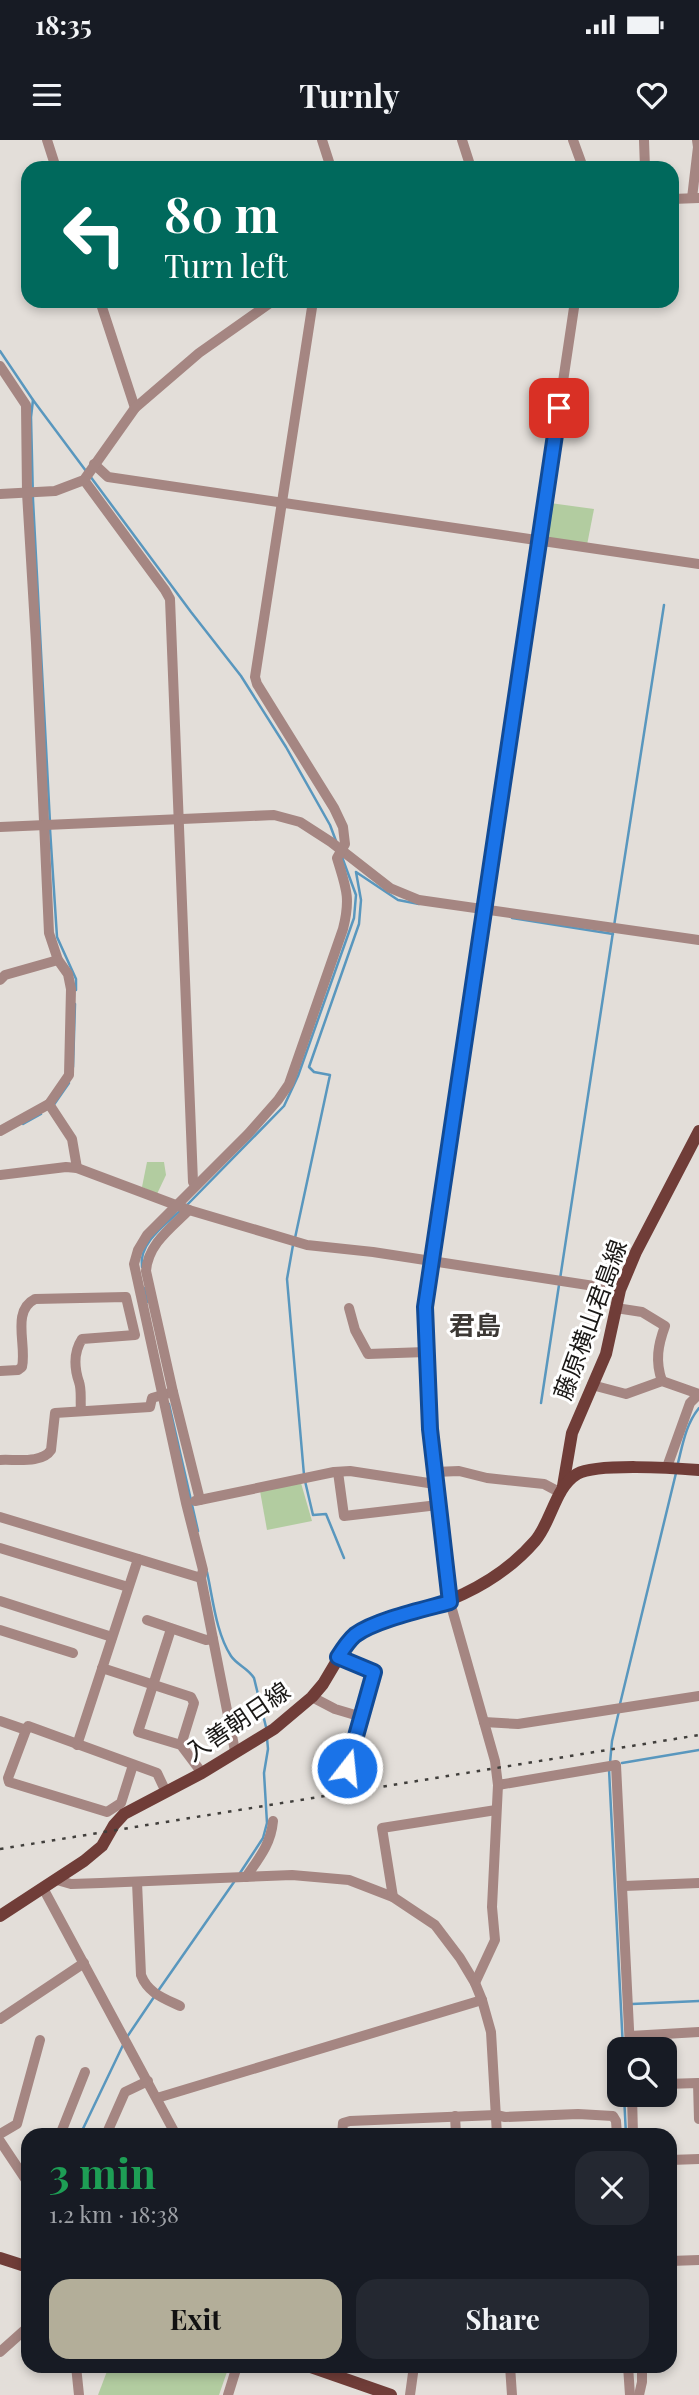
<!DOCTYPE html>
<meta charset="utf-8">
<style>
body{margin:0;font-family:"Playfair Display","Noto Sans JP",serif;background:#242831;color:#f1f3f6;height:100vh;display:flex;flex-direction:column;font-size:26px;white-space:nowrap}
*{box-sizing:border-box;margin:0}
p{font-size:23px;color:#9ea1a6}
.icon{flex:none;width:38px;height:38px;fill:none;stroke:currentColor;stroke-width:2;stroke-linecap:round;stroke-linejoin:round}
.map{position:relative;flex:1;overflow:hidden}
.sheet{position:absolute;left:21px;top:1988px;width:656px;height:245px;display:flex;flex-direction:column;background:#171b24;border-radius:21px;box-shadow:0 4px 10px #0003}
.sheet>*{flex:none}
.hud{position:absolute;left:21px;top:21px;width:658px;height:147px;border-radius:21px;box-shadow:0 4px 10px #0003;background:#00695c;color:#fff;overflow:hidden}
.controls{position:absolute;left:607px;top:1897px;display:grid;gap:14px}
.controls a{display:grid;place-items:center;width:70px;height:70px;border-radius:14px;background:#171b24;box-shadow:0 4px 10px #0003;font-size:35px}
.pin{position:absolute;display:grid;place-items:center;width:60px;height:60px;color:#fff;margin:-30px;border-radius:14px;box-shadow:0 4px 10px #0006}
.me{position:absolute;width:77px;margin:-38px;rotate:16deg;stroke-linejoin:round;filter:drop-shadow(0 0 5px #0008)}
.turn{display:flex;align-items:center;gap:24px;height:147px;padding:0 28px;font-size:32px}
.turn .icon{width:91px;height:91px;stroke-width:2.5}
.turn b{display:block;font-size:49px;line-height:60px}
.round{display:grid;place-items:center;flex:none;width:74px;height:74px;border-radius:21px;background:#242831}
.headline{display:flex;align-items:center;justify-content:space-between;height:119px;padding:0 28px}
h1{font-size:42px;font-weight:700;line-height:52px;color:#1e9e55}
.action{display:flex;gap:14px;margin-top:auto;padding:14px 28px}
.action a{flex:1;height:80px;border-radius:21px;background:#b3ae99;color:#111;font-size:28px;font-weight:700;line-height:80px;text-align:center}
.action a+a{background:#242831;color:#f1f3f6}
.status{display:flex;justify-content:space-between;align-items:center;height:49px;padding:0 35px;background:#171b24;direction:ltr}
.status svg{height:19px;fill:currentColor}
header{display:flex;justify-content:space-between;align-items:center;height:91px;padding:0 28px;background:#171b24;font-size:32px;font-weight:700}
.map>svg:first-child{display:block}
</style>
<div class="status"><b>18:35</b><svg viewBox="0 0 49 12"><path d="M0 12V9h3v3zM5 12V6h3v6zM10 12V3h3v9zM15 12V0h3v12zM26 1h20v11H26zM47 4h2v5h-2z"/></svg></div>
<header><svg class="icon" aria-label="menu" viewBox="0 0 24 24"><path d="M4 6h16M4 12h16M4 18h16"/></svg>Turnly<svg class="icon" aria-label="heart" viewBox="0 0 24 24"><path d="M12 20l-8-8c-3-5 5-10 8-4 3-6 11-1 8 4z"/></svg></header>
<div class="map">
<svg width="699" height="2255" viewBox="0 0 699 2255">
<rect width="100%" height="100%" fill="#e3ded9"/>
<!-- green -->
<g fill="#b2cca0">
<path d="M550 363 594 369 587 405 545 399Z"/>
<path d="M147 1022H164L166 1035 157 1054 142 1047Z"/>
<path d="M301 1343 312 1381 267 1390 260 1351Z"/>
<path d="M109 2226H229L219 2255H98Z"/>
</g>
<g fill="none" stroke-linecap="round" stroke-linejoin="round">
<!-- stream -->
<g stroke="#5997be" stroke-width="2.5">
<path d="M0 211 33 260 86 331"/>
<path d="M33 260 31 277 33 360 50 683"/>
<path d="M90 336 191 472 241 536 286 607 330 685 336 701"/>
<path d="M50 689 57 797 76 839V850"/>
<path d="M512 778 613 794"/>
<path d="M614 786 664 465"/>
<path d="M73 927 75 864"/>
<path d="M53 966 69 943"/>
<path d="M23 984 41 974"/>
<path d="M187 1065 284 966 298 936 354 778 356 755 342 717"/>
<path d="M295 1098 330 935 314 932 309 927 359 784 361 760 356 732 398 760 419 764"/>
<path d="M293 1105 287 1139 304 1335"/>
<path d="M142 1127C138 1103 166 1084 182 1069"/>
<path d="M560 1139 613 792"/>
<path d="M145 1148 147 1162"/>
<path d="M541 1263 559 1145"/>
<path d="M169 1264 198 1391"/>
<path d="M678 1323C683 1303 686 1284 699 1268"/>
<path d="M305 1341 313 1375 326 1374 344 1418"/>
<path d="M207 1432C213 1459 216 1493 231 1516 237 1525 248 1528 254 1538L266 1587"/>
<path d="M620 1564 676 1333"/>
<path d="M610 1623 612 1601 619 1571"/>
<path d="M622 1623 699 1610"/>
<path d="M609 1629 623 1909"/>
<path d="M240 1733 263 1698 267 1683 264 1633 268 1609 267 1598"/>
<path d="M158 1851 234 1742"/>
<path d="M632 1864 699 1861"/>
<path d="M127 1897 154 1857"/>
<path d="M624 1955 626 1995"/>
<path d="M80 1995 124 1903"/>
</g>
<!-- minor -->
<g stroke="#a58682" stroke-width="10">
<path d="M47 0 56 28"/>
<path d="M322 0 331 28"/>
<path d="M462 0 471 28"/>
<path d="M573 0 581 22 580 28"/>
<path d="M644 0 645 28"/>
<path d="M692 58 698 7 697 0"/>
<path d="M672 59 699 58"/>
<path d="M100 161 135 268"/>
<path d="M0 226 26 265 27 353 36 503 49 793 58 820 68 834 71 849 69 935 49 964 0 991"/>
<path d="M94 324 108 337 699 424"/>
<path d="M84 340 165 450 170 459 193 1042 195 1045"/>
<path d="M0 354 55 351 84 340 135 268 199 213 273 161"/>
<path d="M0 687 274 675 300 682 331 702 390 748 419 760 699 800"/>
<path d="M0 840 5 835 58 820"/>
<path d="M49 964 72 999 77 1028"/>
<path d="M0 1035 66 1027 77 1028 189 1070 307 1105 373 1112 620 1150"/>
<path d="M349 1168 355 1190 368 1214 426 1212"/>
<path d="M616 1168 642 1172 665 1186C658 1205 655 1221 662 1241"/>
<path d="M0 1231 18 1230 22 1227C27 1205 11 1171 35 1159L126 1157 135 1195 82 1199C73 1213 74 1227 79 1242 82 1250 80 1262 81 1270"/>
<path d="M592 1245 626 1254 662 1241 699 1254"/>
<path d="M173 1252 146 1131C148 1104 171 1088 189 1070"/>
<path d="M0 1320C15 1319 42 1324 51 1310L55 1273 150 1267 152 1258 173 1252 200 1360"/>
<path d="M667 1327 690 1263 699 1254"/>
<path d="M338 1332 344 1376 438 1365"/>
<path d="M435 1332 459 1331 487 1338 544 1344 561 1353"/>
<path d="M195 1361 334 1332 350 1331 435 1344"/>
<path d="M0 1377 201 1438"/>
<path d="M0 1408 128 1447"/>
<path d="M0 1461 112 1497"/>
<path d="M147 1480 206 1500 213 1499"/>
<path d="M171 1489 138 1592 181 1605 202 1633"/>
<path d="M0 1490 73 1513"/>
<path d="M338 1517 374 1532 347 1627"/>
<path d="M102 1528 191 1557 194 1563 181 1605"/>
<path d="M312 1557 335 1569 362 1577"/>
<path d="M0 1581 26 1590 28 1586 157 1633 166 1652"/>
<path d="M484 1582 518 1584 699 1556"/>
<path d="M26 1590 8 1638 9 1642 107 1672 121 1663 133 1625"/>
<path d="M77 1605 138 1419"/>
<path d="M235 1611 201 1438 203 1430 186 1363 134 1124 138 1110 147 1095 248 994 278 960 289 944 343 789C351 757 346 748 337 718L345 704 343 687 334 668 257 544 255 537 313 161"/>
<path d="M498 1645 616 1625 630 1909"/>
<path d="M246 1737C259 1718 271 1704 273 1681"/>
<path d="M57 1740 71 1744 101 1743 292 1735 349 1740 393 1757 435 1785 460 1818 475 1843 482 1860 491 1892 497 1995"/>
<path d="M137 1742 141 1835C148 1853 163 1858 180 1866"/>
<path d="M624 1746 699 1743"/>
<path d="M43 1748 176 1995"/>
<path d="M393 1757 382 1688 496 1670"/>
<path d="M475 1843 495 1800 492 1767 498 1645 495 1621 450 1462 430 1289 425 1167 575 161"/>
<path d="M0 1879 84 1823"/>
<path d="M630 1896 699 1892"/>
<path d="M665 1944 698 1943 699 1979"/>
<path d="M632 1955 633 1995"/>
<path d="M157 1958 482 1860"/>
<path d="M455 1976 456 1995"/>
<path d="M0 1994 17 1984 40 1900"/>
<path d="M60 1995 85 1932"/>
<path d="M106 1995 125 1952 148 1941"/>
<path d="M342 1995 343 1983 350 1981 496 1975 505 1977 578 1974 613 1976 616 1981 617 1995"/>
<path d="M0 2001 28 2043"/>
<path d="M670 2020 699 2019"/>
<path d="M670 2121 699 2120"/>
<path d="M0 2212 28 2187"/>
<path d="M76 2226 79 2255"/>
<path d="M510 2226 512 2255"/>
<path d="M628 2226 630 2255"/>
<path d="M228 2255 237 2226"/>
<path d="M410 2255 414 2226"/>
<path d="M639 2255 642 2242V2226"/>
</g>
<!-- major -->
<g stroke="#703d38" stroke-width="12">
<path d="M563 1346 572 1293 606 1214 620 1150 636 1112 699 991"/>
<path d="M0 1776 84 1721 102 1706 114 1685 124 1674 202 1633 274 1589 312 1557 323 1544 348 1502 368 1487C431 1468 490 1453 535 1401 552 1381 555 1347 577 1334 597 1323 674 1328 699 1330"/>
<path d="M0 2118 28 2127"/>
<path d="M308 2226 391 2255"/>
</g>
<!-- rail -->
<path stroke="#413f3c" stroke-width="2.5" stroke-dasharray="3.5 7" stroke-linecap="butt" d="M0 1709 699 1595"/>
</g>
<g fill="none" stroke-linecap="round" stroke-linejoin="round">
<!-- route casing -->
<g stroke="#114b97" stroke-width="18">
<path id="route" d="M347 1628 374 1532 338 1517C343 1509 348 1501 355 1495 375 1480 425 1469 450 1462L430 1289 425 1167 559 268"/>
</g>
<!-- route -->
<use href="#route" stroke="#1a73e8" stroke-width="12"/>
</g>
<g text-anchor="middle" stroke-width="6" stroke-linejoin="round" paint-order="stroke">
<!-- street labels -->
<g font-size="24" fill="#1a1816" stroke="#fff">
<text transform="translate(591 1180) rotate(-70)" y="8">藤原横山君島線</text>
<text transform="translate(238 1582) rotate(-34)" y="8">入善朝日線</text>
</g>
<!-- neighbourhood labels -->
<g font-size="26" font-weight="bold" fill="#3d3935" stroke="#fff">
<text x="475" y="1195">君島</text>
</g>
</g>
</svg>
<div class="controls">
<a><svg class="icon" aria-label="search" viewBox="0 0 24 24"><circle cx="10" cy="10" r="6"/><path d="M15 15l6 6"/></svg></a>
</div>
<div class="pin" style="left:559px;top:268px;background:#d93025"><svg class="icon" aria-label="arrive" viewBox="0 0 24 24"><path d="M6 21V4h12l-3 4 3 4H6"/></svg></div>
<svg class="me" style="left:347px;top:1628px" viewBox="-20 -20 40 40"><circle r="17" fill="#1a73e8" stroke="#fff" stroke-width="3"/><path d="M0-11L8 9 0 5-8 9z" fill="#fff"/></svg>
<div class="hud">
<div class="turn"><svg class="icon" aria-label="left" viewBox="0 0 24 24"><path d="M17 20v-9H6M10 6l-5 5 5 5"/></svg><div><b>80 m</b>Turn left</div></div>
</div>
<section class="sheet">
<div class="headline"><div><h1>3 min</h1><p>1.2 km · 18:38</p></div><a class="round"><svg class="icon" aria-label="close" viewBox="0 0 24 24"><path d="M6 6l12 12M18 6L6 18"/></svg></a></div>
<div class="action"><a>Exit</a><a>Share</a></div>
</section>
</div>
